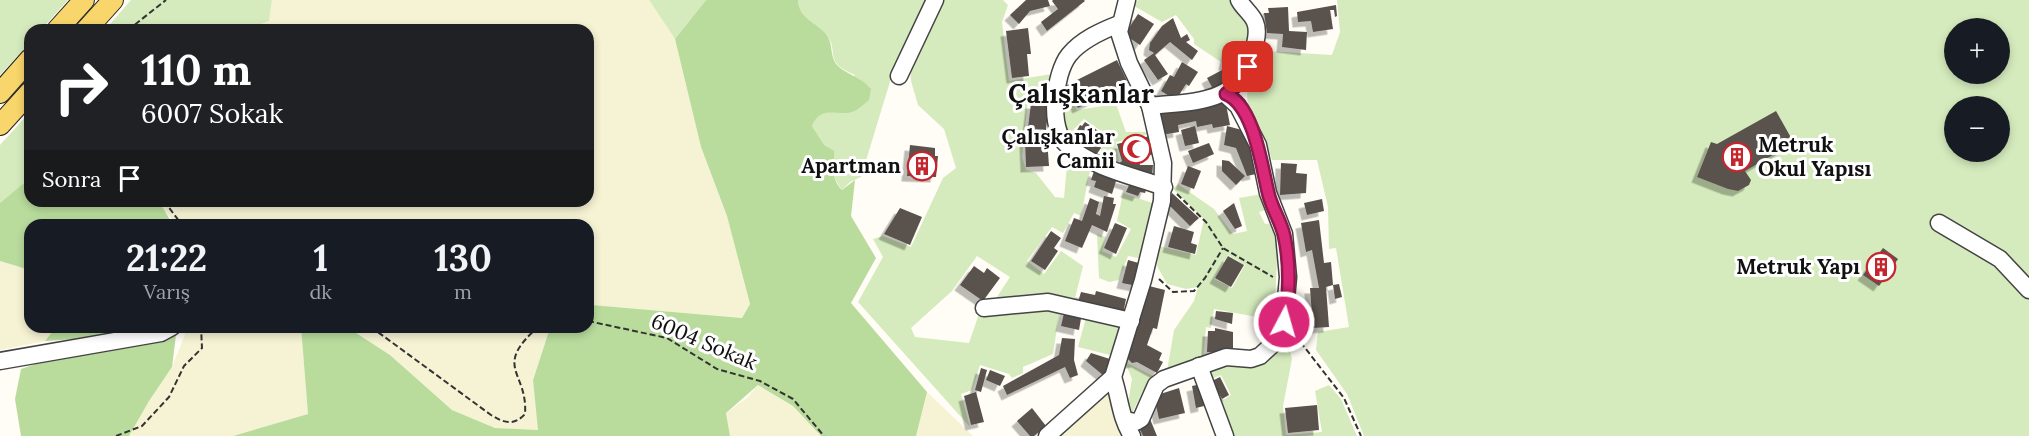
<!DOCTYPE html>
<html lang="tr">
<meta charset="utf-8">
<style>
body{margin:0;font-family:Lora,serif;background:#20242c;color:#f1f3f6;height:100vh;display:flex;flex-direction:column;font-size:22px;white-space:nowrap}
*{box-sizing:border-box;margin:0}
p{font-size:20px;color:#9ea1a6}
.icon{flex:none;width:33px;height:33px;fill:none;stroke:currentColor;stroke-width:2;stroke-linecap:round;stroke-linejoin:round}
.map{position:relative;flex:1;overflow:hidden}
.sheet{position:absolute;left:24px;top:219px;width:570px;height:114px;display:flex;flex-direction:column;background:#171b24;border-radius:18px;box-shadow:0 3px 9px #0003}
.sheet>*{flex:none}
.guide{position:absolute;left:24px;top:24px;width:570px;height:183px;border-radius:18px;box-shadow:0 3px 9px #0003;background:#202124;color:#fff;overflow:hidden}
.fabs{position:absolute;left:1944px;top:18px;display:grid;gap:12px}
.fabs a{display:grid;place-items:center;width:66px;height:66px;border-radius:50%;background:#171b24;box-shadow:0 3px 9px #0003;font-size:30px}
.pin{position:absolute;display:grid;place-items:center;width:51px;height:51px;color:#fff;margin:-26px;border-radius:12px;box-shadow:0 3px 9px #0006}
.me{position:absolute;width:66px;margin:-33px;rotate:6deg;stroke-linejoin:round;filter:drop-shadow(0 0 4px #0008)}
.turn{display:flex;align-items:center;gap:21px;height:126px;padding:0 18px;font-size:27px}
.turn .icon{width:78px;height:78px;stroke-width:2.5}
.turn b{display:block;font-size:42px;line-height:51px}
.then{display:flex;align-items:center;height:57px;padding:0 18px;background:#0003;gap:12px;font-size:22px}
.eta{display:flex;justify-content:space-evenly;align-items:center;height:102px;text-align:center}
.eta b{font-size:36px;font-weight:800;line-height:42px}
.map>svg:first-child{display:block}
</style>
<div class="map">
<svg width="2029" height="436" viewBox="0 0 2029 436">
<defs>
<filter id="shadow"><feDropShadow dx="-5.5" dy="5.5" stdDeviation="0" flood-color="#0004"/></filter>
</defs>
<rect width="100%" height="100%" fill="#fffdf5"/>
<!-- farmland -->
<g fill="#f6f3d4">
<path d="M272 0H649L675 39 701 147 727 216 750 304 742 318 592 305 588 307V225H178L155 201H588V30H246L269 21Z"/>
<path d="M0 261 30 270V327H56L45 341 0 350Z"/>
<path d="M188 327H301L308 414 233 436H129L149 401 172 367Z"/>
<path d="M343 327H555L549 331 533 379 539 430 495 428 452 410 390 355 354 331Z"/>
<path d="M758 385 793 406 821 436H730L726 413 747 398Z"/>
<path d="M1109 388 1125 436H1054Z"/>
<path d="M927 392 973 436H916Z"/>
</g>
<!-- green -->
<g fill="#d5ebbd" fill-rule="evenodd">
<path d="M0 0H68L41 30H30V43L0 75Z"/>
<path d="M131 0H272L269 21 246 30H105Z"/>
<path d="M649 0H706L675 39Z"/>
<path d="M798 0H928L896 62 861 177 850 182 842 190 831 173 834 163 812 126 816 116 826 111 855 75C822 61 840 54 827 35 817 22 799 20 798 0Z"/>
<path d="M940 0H1003L1008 5 1002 22 1009 81 1052 74 1051 100 1028 99 1022 157 1026 170 1036 173 1055 197 1064 198 1068 154 1091 165 1081 216 1074 213 1063 233 1052 227 1027 261 1044 274 1061 251 1083 266 1074 302 995 300 1010 277 977 256 952 291 911 328 915 337 969 343 980 311 1060 309 1053 354 1023 367V373L1012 378 1009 374 980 365 972 390 961 394 970 427 858 302 883 257 873 239 883 236 911 247 943 178 956 168 944 129 918 105 911 81 910 66Z"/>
<path d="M1138 0H1236L1251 31 1250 48 1229 41 1221 62 1194 44V39L1176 15 1162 22 1134 6Z"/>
<path d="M1337 0H2029V436H1364L1347 394 1316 350 1318 332 1349 327 1336 248 1329 249 1328 207 1317 160H1272C1252 106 1230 105 1268 51L1332 55 1340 32ZM1954 28H2000V74H1954ZM1954 106H2000V152H1954Z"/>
<path d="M1065 85 1077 110 1116 104 1126 132H1150V134L1116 142 1119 161 1115 164 1100 156 1104 133 1084 119 1074 129 1070 139 1059 117Z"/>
<path d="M30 112V184L23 185 0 203V145Z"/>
<path d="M1178 184 1214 209 1233 234 1247 231 1239 198 1262 194 1269 209 1259 212 1265 224 1273 223 1278 242 1274 320 1214 309 1211 328 1206 327 1203 358 1167 371 1174 330 1194 301 1198 287 1186 289 1167 284 1157 266 1159 246 1196 255 1204 219 1173 189ZM1228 255 1245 265 1232 288 1214 279Z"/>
<path d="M1123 193 1155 204 1143 259 1128 256 1119 280 1109 282 1099 278 1097 234 1106 237 1102 251 1116 257 1131 229 1117 221Z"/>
<path d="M1087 314 1123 324 1114 356 1078 347Z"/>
<path d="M1286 335 1292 359 1283 406 1286 435 1322 432 1315 391 1329 385 1341 399 1357 436H1232L1222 401 1231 395 1221 375 1211 379 1206 371 1235 362Z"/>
<path d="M1125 362 1157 378 1143 391 1131 415 1127 410 1132 379Z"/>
</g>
<!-- forest -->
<g fill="#b9dc9c">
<path d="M706 0H798C799 19 816 22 826 34 834 44 829 56 837 65 847 75 861 77 871 89L869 100C863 105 856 112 848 113 831 114 820 107 812 126L824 145 834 151C835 168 829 176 842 190L855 180 851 216 876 258 851 303 927 392 916 436H821L793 406 758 385 726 413 730 436H233L308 414 301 327H347L390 355 452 410 495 428 538 430 533 380 549 331 555 327H588V307L592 305 742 318 750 304 727 216 701 147 675 39Z"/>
<path d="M23 184H30V201H151L163 208 173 225H30V270L0 261V203Z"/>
<path d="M56 327H146L75 339 45 341Z"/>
<path d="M176 335 172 367 149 401 129 436H21L15 399 21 369 48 360Z"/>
</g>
<!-- building -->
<g fill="#5a524d" filter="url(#shadow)">
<path d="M1026 0H1048L1050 6 1030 11 1019 24 1010 15Z"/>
<path d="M1053 0H1084L1085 1 1047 31 1041 22 1058 9 1052 1Z"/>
<path d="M1336 5 1337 16 1335 17 1334 10H1330L1333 29 1313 32 1311 21 1298 22 1297 12Z"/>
<path d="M1288 7 1289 31 1307 32 1306 50 1282 47 1283 34 1267 33 1264 13H1269L1268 8Z"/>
<path d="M1138 14 1154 24 1140 45 1128 37 1127 31Z"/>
<path d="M1173 18 1181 38 1187 34 1190 40 1186 42 1198 51 1192 60 1170 42 1155 55 1168 74 1158 80 1144 60 1154 53 1149 50 1150 43 1162 26Z"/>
<path d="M1028 28 1031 54H1027L1029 76 1012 78 1006 31Z"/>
<path d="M1229 43 1241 48 1244 58 1241 69 1224 65Z"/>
<path d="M1117 60 1128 83 1078 108 1067 85Z"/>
<path d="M1182 62 1198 72 1189 86 1186 84 1176 100 1161 91 1170 75 1174 77Z"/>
<path d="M1224 69 1231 83 1214 91 1207 78Z"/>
<path d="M1225 99 1230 125 1213 128 1212 124 1197 127 1196 121 1178 125 1179 132 1161 135 1159 112Z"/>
<path d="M1031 103 1049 104 1051 121H1047L1046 130 1028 128Z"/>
<path d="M1776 111 1794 143 1745 171 1751 180 1749 185 1738 191 1728 189 1697 177 1711 142 1717 144Z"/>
<path d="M1085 122 1103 134 1097 141 1101 148 1094 158 1071 141 1080 125 1082 126Z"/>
<path d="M1195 126 1199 143 1185 146 1181 130Z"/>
<path d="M1227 126 1242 130 1257 159 1253 160 1256 174 1247 176 1236 148 1224 145Z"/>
<path d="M1150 136 1154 154 1138 158 1140 165H1153L1152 179 1117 165 1122 161 1117 144Z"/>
<path d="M1047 139 1049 166 1026 167 1025 141Z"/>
<path d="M1209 143 1214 154 1193 163 1188 151Z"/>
<path d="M910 145 935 148V156H938L936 177 907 176Z"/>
<path d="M1222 160 1229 161 1245 176 1236 185 1222 171Z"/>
<path d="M1281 163 1297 164 1296 173 1307 174 1306 193 1280 195Z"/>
<path d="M1188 166 1201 171 1194 189 1181 184Z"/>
<path d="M1094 171 1148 184 1145 193 1140 192 1138 196 1126 192 1129 185 1116 181 1112 194 1094 187 1096 181 1091 180Z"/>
<path d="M1172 193 1199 218 1190 226 1171 207 1166 206Z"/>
<path d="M1104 196 1114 198 1113 204H1116L1107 232 1092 225 1082 248 1065 241 1074 218 1082 221 1090 198 1099 202 1096 214 1100 216Z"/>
<path d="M1322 199 1324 211 1307 215 1304 203Z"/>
<path d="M1234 203 1242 226 1235 229 1223 211Z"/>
<path d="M900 208 922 217 910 245 884 234Z"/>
<path d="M1319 220 1324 263 1331 262 1333 285 1339 284 1342 297 1335 299 1333 285 1326 287 1329 327 1313 328 1310 288H1319L1312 250 1306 252 1301 223Z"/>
<path d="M1115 223 1127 228 1116 254 1104 248Z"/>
<path d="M1174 226 1194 232 1191 243 1197 245 1195 254 1168 247Z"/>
<path d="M1051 231 1061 238 1054 248 1058 251 1045 270 1031 261Z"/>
<path d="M1883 248 1898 259 1879 286 1863 275Z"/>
<path d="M1228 256 1244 265 1231 287 1215 278Z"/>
<path d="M1128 260 1142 264 1137 286 1122 283Z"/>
<path d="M974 266 984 273 987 268 1000 278 983 301 960 285Z"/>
<path d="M1149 286 1165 290 1157 329 1153 328 1147 345 1162 353 1159 360 1163 362 1157 373 1137 362 1132 363 1125 356Z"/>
<path d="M1096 291 1126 299 1123 314 1078 302 1081 292 1095 295Z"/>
<path d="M1065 309 1082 313 1079 330 1061 326Z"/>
<path d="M1216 311 1233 313 1232 324 1215 319Z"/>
<path d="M1215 328 1233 332V348L1224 353 1207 352 1208 331H1215Z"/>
<path d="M1062 338 1075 339 1074 360 1078 375 1070 378 1065 367 1007 395 1003 386 1059 355Z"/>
<path d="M1091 353 1113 360 1104 376 1086 361Z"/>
<path d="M981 368 987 370 981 392 975 390Z"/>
<path d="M990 370 1005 376 1000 386 986 380Z"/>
<path d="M1220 377 1229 395 1222 399 1212 381Z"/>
<path d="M1201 384 1204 406 1196 408 1192 386Z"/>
<path d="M1179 388 1185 413 1159 419 1154 396Z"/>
<path d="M976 392 984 422 971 425 964 396Z"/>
<path d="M1317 405 1319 430 1288 433 1285 408Z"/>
<path d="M1032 408 1046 426 1034 436H1030L1017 421Z"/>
<path d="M1150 419 1157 436H1143L1138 425Z"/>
</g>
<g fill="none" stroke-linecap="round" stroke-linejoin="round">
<!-- minor casing -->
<g stroke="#444" stroke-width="19">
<g id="minor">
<path d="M1119 24C1101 31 1081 40 1069 55 1054 74 1048 129 1067 145 1093 168 1133 176 1164 187"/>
<path d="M899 76 935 0"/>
<path d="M1150 106C1194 101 1238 105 1252 54 1255 46 1259 31 1255 22 1252 14 1243 8 1239 0"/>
<path d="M1939 223 2000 259 2029 290"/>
<path d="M984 308 1048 302 1131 321"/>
<path d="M0 361 161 333 172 327"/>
<path d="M1199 366 1225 436"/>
<path d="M1113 377C1120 398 1120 417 1132 436"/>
<path d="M1125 420 1136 422 1141 419 1156 385 1164 379 1226 357 1251 359 1260 356 1273 344 1284 322 1288 277 1284 234 1268 193 1258 145 1238 106 1225 94"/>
<path d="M1047 436 1113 377 1143 280 1162 201 1163 163 1150 106 1129 63 1119 32 1127 0"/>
</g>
</g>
<!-- major casing -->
<g stroke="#222" stroke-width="22">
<g id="major">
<path d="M57 30 84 0"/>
<path d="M86 30 113 0"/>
<path d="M0 93 30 59"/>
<path d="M0 125 30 92"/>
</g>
</g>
<!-- path -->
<g stroke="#333" stroke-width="2" stroke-dasharray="6 3" stroke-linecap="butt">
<path d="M128 30 166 0"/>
<path d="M1177 194 1206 222 1223 248 1273 277"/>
<path d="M164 201 182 225"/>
<path d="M1159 279 1173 292 1194 291 1205 278 1223 248"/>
<path d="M588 321 667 338 717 369 760 381 793 399 824 436"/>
<path d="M371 327 491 415C504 423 514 426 525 414 528 371 492 368 538 327"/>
<path d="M1295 335 1344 398 1361 436"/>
<path d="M116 436 142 426 169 397 184 366 202 348 201 327"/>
</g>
<!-- minor -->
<use href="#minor" stroke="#fff" stroke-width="16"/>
<!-- major -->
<use href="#major" stroke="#f9d66b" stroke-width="20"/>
</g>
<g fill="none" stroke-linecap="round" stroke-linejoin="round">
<!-- route casing -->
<g stroke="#8e194d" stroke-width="15">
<path id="route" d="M1248 67 1240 82 1226 94C1255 106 1262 170 1269 196 1273 210 1281 222 1284 235 1290 262 1290 295 1284 322"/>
</g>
<!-- route -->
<use href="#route" stroke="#db2777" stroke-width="10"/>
</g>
<!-- icons -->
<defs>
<g id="mosque-ring" transform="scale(1.5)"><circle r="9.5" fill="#fff" stroke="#c4262e" stroke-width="1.5"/><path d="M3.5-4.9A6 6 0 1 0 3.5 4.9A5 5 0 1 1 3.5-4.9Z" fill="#c4262e"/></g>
<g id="building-ring" transform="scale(1.5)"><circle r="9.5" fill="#fff" stroke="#c4262e" stroke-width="1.5"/><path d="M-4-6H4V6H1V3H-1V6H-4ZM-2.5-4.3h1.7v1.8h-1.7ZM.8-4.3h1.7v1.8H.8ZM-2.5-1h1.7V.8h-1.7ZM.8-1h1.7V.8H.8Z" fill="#c4262e"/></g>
</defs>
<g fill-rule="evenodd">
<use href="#mosque-ring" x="1136" y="149"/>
<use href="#building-ring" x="1737" y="157"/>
<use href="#building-ring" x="922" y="166"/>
<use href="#building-ring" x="1881" y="267"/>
</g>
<g text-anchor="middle" stroke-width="6" stroke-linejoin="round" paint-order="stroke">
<!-- poi labels -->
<g font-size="21" font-weight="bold" fill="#111" stroke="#fff" text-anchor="end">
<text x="1115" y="144">Çalışkanlar<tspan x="1115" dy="24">Camii</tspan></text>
<text x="1758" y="152" text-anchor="start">Metruk<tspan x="1758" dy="24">Okul Yapısı</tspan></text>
<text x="901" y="173">Apartman</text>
<text x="1860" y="274">Metruk Yapı</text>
</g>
<!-- street labels -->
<g font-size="21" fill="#111" stroke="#fff">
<text transform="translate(704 342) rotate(23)" y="7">6004 Sokak</text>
</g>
<!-- district labels -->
<g font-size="27" font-weight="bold" fill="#111" stroke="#fff">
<text x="1081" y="103">Çalışkanlar</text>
</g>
</g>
</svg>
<div class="fabs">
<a>+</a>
<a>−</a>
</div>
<div class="pin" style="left:1248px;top:67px;background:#d93025"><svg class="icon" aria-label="arrive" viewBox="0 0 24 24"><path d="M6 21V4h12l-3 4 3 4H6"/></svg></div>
<svg class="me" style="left:1284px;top:322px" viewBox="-20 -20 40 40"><circle r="17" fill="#db2777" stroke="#fff" stroke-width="3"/><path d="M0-11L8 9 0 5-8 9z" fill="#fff"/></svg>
<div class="guide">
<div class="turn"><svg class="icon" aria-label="right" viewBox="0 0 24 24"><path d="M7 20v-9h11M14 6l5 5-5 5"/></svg><div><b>110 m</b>6007 Sokak</div></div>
<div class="then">Sonra<svg class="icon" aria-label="arrive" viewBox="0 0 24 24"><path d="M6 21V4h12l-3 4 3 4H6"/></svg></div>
</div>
<section class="sheet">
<div class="eta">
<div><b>21:22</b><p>Varış</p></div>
<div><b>1</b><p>dk</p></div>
<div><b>130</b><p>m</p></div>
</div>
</section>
</div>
